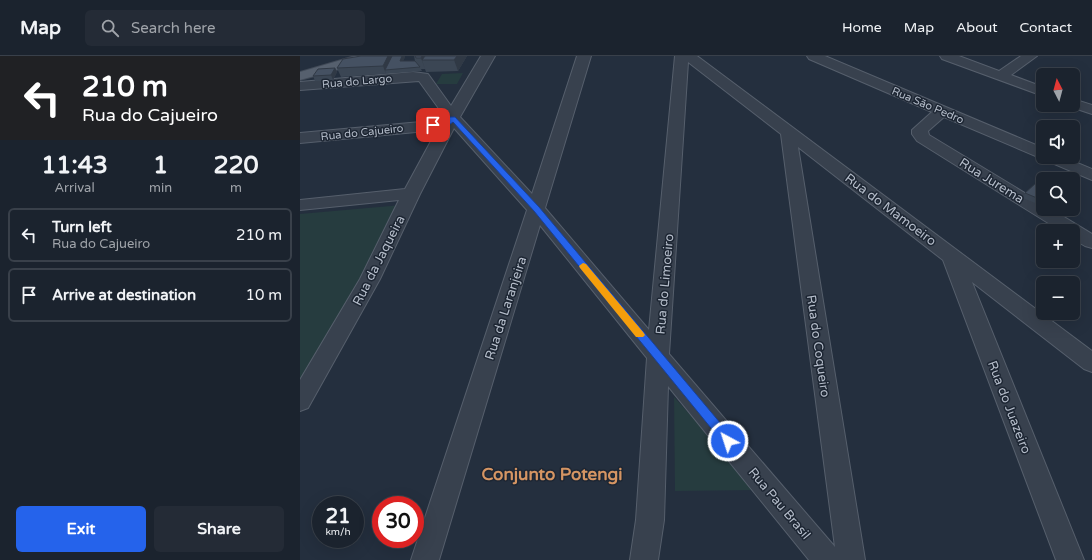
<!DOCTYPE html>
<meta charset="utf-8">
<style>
body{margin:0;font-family:"Varela Round",sans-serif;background:#242b36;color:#f1f3f6;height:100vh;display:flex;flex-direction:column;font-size:15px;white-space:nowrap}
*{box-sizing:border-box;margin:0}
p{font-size:13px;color:#a0a4aa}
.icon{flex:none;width:22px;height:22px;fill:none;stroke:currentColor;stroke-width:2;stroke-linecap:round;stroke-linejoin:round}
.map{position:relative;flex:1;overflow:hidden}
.details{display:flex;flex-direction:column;background:#1b232e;width:300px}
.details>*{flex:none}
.banner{background:#202124;color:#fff;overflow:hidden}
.needle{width:26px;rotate:354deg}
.tools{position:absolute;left:736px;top:12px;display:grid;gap:8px}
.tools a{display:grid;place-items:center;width:44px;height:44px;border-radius:6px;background:#1b232e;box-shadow:0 4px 16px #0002,0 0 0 1px #39404a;font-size:20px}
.speed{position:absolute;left:12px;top:440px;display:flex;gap:8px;font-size:20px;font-weight:700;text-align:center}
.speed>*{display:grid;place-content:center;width:52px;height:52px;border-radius:50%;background:#1b232e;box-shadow:0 4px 16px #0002,0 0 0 1px #39404a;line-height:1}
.speed small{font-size:10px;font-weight:400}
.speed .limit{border:6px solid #d22;background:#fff;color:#111}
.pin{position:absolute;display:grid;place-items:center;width:34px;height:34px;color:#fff;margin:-17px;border-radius:8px;box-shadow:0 2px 6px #0006}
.me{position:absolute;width:44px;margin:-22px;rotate:320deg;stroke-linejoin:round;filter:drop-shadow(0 0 3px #0008)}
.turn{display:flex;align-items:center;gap:14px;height:84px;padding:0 16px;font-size:18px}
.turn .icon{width:52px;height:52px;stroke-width:2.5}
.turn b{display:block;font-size:28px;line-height:34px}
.eta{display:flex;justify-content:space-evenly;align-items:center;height:68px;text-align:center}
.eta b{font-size:24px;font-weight:800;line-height:28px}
.cta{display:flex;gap:8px;margin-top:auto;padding:8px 16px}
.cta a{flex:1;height:46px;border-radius:6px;background:#2563eb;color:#fff;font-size:16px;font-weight:800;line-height:46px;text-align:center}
.cta a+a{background:#242b36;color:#f1f3f6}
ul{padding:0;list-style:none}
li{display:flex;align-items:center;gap:12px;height:54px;margin:0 8px 6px;padding:0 8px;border:2px solid #39404a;border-radius:6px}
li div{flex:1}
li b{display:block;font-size:15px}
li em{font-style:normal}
header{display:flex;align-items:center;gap:24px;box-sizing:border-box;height:56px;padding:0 20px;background:#1b232e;border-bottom:1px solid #39404a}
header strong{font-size:19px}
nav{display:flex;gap:22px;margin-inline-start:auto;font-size:14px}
.search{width:280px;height:36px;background:#242b36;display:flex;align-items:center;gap:10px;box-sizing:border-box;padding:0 14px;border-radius:6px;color:#a0a4aa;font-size:15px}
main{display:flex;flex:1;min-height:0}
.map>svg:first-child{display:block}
</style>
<header>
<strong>Map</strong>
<div class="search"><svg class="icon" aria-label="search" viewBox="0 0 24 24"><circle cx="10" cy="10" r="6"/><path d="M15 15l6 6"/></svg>Search here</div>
<nav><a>Home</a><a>Map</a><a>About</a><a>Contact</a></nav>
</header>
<main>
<section class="details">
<div class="banner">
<div class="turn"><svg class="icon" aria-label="left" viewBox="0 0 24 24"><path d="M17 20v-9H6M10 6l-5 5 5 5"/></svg><div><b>210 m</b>Rua do Cajueiro</div></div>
</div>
<div class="eta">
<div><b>11:43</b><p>Arrival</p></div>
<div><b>1</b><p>min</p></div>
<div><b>220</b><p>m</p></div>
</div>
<ul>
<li><svg class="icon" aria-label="left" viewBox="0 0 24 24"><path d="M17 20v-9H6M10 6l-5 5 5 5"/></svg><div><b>Turn left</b><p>Rua do Cajueiro</p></div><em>210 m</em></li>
<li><svg class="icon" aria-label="arrive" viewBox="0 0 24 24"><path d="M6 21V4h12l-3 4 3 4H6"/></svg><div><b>Arrive at destination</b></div><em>10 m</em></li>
</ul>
<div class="cta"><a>Exit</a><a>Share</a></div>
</section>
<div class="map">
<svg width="792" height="504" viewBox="0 0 792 504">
<rect width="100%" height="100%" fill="#242f3e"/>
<!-- green -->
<g fill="#263c3f">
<path d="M163 17 157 28H136L142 18Z"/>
<path d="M102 149 0 328V158Z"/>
<path d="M374 341 458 434 375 435Z"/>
</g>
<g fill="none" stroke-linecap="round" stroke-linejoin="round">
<!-- minor casing -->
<g stroke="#565f6c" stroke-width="2">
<g id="minor">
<path d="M181 0H195L160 61 232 138 277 0H291L245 152 349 274 375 0H397L792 295V316L784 313 672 226 784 504H756L643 204 498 91 565 504H509L368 330 364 464 358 504H330L336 464 347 302 240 169 139 504H111L227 154 154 72 120 138 80 223 8 352 0 355V324L60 223 99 144 0 154V144L105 133 137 74 0 87V77L143 64 145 61 119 25 0 34V26L113 16 128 18 151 50ZM388 6 481 78 535 491 369 298Z"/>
<path d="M507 0H525L743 92V101H763L792 113V124L644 61 628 75 629 79 743 148V153H751L792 178V192L785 190 773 183V175H761L617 85 612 78V74L632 56 509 3Z"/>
<path d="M640 0H659L699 15 721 0H737L711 19 743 31V40L642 3Z"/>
<path d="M773 43 792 49V58L768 50 767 49H773Z"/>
</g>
</g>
<!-- primary casing -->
<g stroke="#414a57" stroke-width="2">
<path id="primary" d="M55 0H77L75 3 0 24V16Z"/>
</g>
<!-- minor -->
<use href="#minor" fill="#38414e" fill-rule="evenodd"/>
<!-- primary -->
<use href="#primary" fill="#56606e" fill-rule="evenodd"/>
</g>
<!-- wall -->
<g fill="#3b4654">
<path d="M114 0H167L158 15 126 16 125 13H121L122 15 41 21 37 12 105 1 103 5H115Z"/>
<path d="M35 12 37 16 33 24 15 25 13 20Z"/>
<path d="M725 137 743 139 735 147 723 142Z"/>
</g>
<!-- shaded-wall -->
<g fill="#303945">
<path d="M88 0H92L85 14 86 18 83 10Z"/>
<path d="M102 0H105V1L101 10 100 5Z"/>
<path d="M122 0H124L126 4H122L125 13 121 2Z"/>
<path d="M157 0H167L158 15 154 4Z"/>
<path d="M35 12 37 16 33 24 31 19Z"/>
<path d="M743 137V139L735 147 737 142Z"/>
</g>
<!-- building -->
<g fill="#455162" stroke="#303945">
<path d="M61 0H88L83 10 37 12 43 3Z"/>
<path d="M92 0H102L100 5H115L120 11 85 14Z"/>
<path d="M115 0H122L121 2H116Z"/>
<path d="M125 0H157L154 4H122Z"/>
<path d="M35 12 31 19 13 20 18 13Z"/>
<path d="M736 127 743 130V137L737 142 725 137Z"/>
</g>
<!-- route -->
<path fill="#2563eb" stroke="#184099" d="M150 61H155L239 151 432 381 433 385 432 388 428 389 424 388 234 155 153 66C148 71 135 73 130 69L133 67 146 66Z"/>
<!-- slow -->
<path fill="#f59e0b" d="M283 207 286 208 343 276 345 279 343 281H336L280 212 279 210Z"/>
<g text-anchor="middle" stroke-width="3" stroke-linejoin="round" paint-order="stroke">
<!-- far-street labels -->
<g font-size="11" fill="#b4bcc9" stroke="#1d2633">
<text transform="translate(57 25) rotate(-5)" y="4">Rua do Largo</text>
<text transform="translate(628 49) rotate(23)" y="4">Rua São Pedro</text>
<text transform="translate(62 76) rotate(-6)" y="4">Rua do Cajueiro</text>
</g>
<!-- street labels -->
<g font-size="13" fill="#b4bcc9" stroke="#1d2633">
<text transform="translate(692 124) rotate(32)" y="5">Rua Jurema</text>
<text transform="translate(591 153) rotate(37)" y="5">Rua do Mamoeiro</text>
<text transform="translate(78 204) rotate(-63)" y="5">Rua da Jaqueira</text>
<text transform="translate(364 228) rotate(-85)" y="5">Rua do Limoeiro</text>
<text transform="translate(205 252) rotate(-72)" y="5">Rua da Laranjeira</text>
<text transform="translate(519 290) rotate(82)" y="5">Rua do Coqueiro</text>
<text transform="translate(710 351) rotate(69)" y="5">Rua do Juazeiro</text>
<text transform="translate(480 447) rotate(50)" y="5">Rua Pau Brasil</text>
</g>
<!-- near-neighbourhood labels -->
<g font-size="17" font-weight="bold" fill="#d59563" stroke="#1d2633">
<text x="252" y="424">Conjunto Potengi</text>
</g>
</g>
</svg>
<div class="tools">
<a><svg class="needle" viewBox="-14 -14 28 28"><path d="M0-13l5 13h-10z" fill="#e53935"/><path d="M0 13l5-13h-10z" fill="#a0a4aa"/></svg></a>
<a><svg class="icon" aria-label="sound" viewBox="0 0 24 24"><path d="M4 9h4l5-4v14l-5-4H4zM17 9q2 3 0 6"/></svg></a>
<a><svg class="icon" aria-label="search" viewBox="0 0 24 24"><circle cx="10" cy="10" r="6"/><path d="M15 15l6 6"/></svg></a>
<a>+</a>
<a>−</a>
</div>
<div class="speed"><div>21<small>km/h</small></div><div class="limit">30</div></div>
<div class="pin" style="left:133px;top:69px;background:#d93025"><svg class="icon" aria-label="arrive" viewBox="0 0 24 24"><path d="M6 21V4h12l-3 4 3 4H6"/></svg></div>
<svg class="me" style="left:428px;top:385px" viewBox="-20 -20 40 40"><circle r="17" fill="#2563eb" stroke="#fff" stroke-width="3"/><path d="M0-11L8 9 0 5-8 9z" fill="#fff"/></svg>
</div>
</main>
